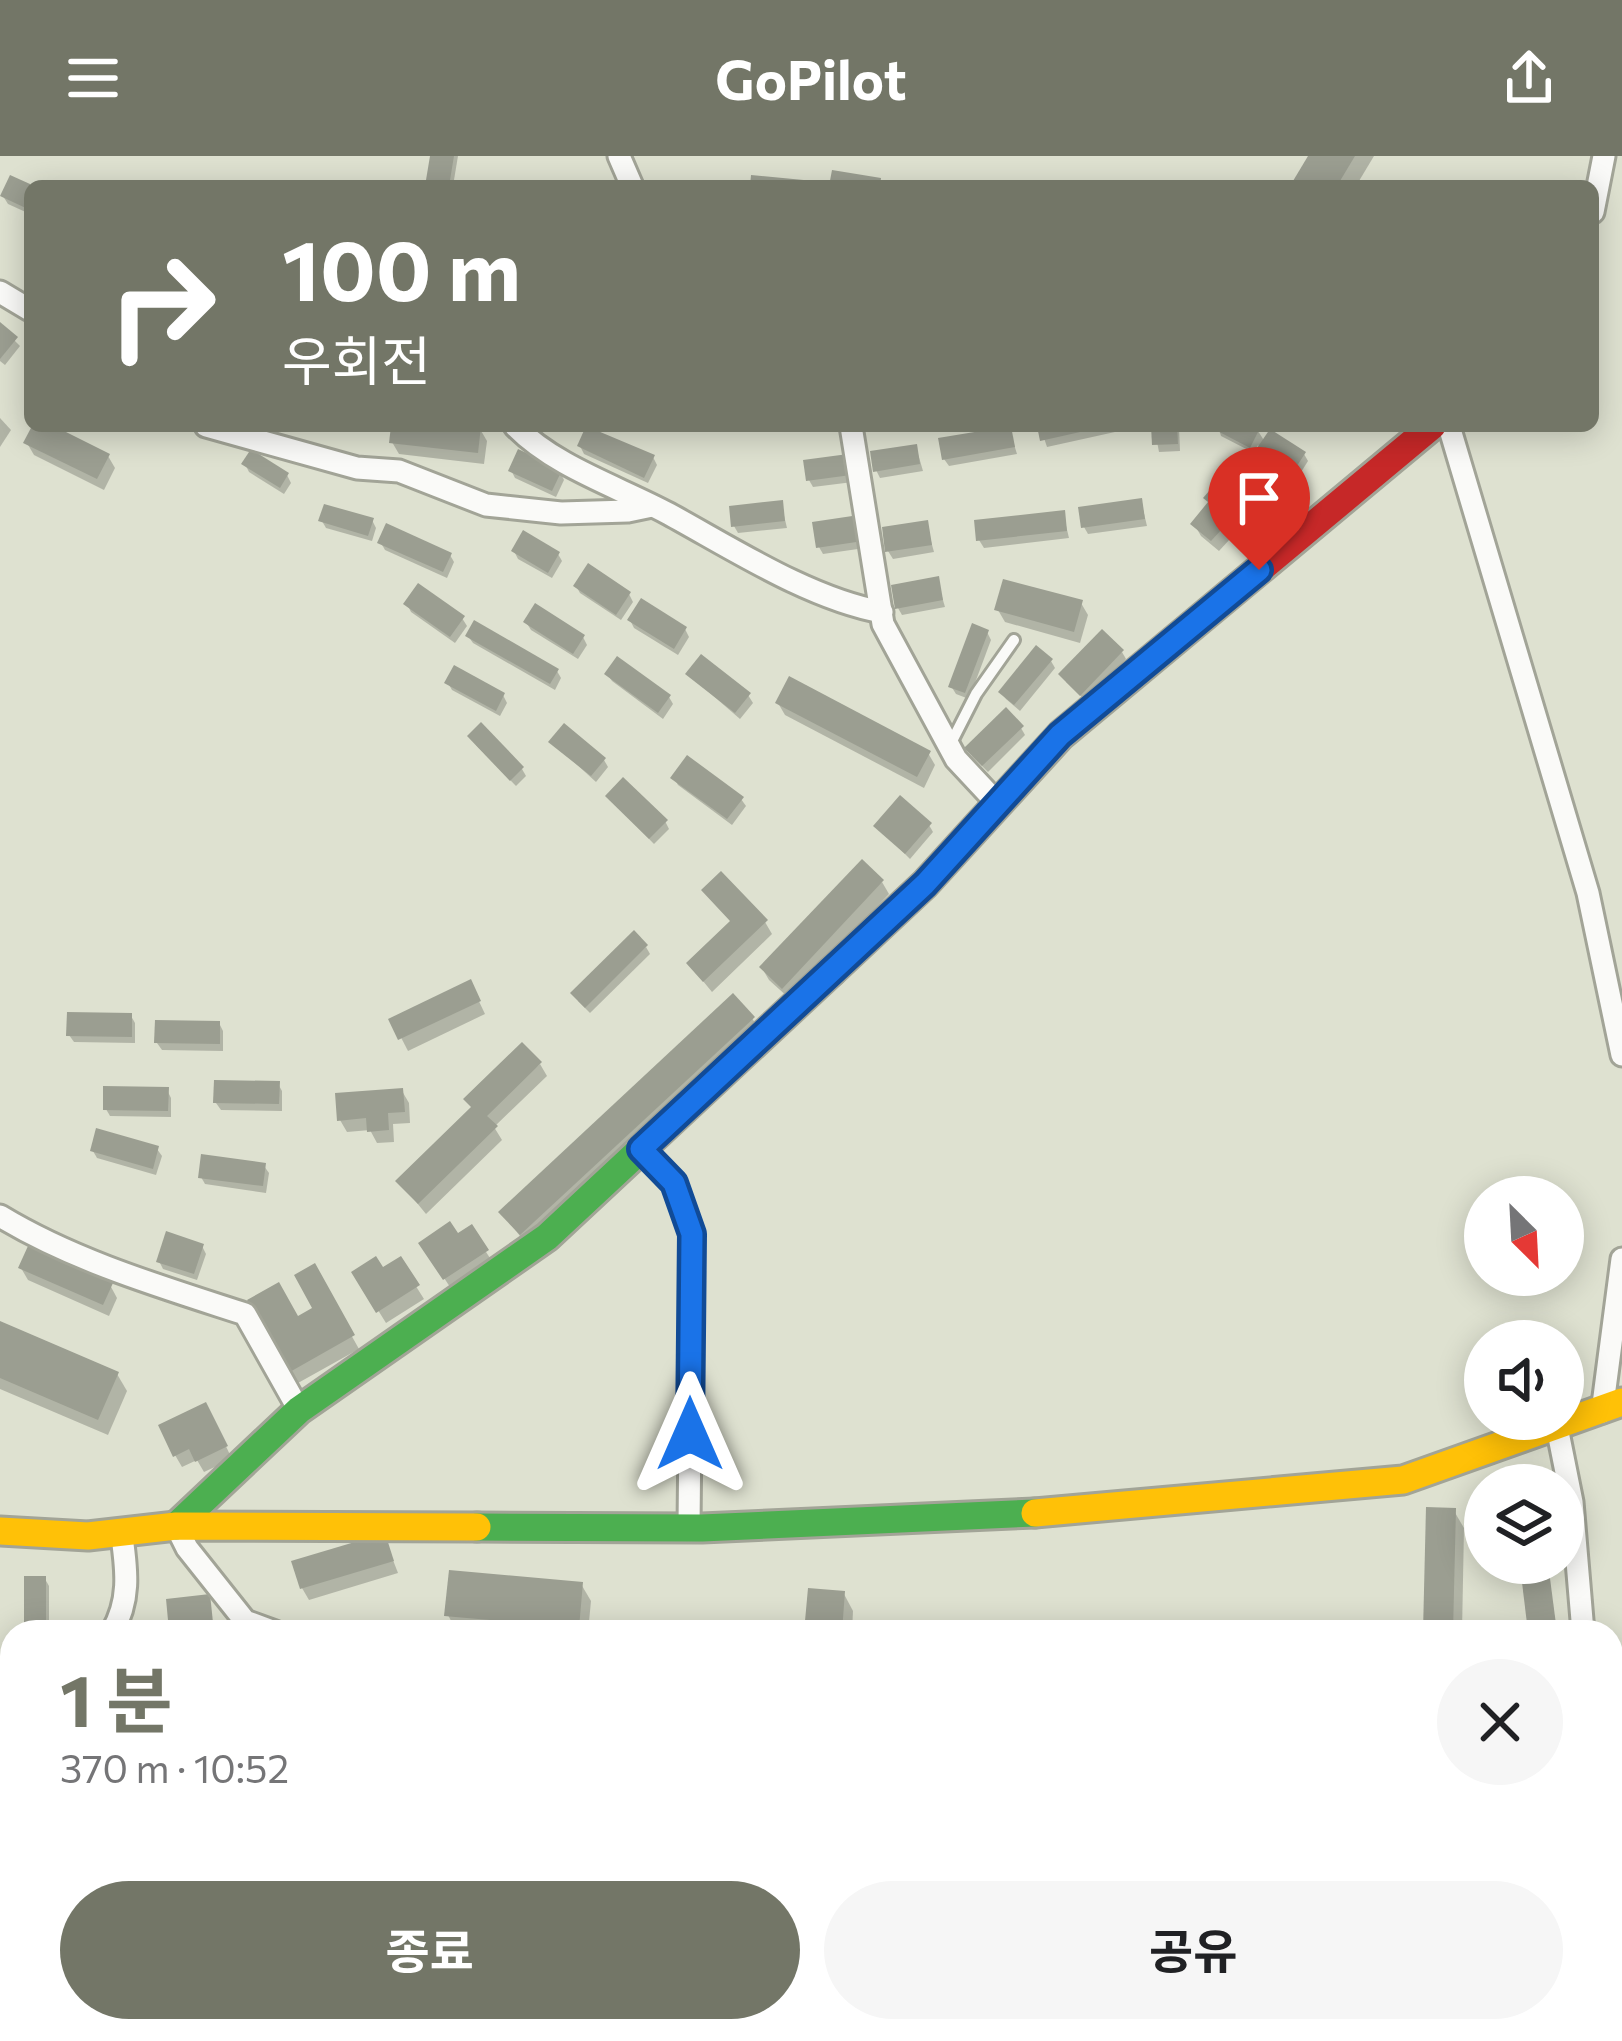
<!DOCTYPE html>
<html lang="ko">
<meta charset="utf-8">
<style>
body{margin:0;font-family:Commissioner,"Noto Sans KR",sans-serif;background:#f6f6f6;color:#202124;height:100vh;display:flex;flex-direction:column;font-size:45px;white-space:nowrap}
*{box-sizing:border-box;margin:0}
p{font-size:39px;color:#757577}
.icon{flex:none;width:66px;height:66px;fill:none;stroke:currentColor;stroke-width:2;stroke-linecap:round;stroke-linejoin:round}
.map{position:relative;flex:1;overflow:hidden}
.panel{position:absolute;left:0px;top:1464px;width:1623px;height:423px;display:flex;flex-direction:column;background:#fff;border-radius:36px 36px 0 0;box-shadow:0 6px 30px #0003}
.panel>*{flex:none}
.hud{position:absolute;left:24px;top:24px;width:1575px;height:252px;border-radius:18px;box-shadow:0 6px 30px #0003;background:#737667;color:#fff;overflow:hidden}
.needle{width:78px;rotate:156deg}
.tools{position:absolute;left:1464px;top:1020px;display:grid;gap:24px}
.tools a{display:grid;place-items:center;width:120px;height:120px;border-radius:50%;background:#fff;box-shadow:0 6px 30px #0003;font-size:60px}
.pin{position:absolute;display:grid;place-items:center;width:102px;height:102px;color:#fff;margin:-123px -51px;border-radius:50% 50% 50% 0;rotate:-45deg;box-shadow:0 0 12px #0007}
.pin .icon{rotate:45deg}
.me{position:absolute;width:132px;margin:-66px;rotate:0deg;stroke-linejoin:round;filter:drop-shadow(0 0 9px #0008)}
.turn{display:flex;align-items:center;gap:42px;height:252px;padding:0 60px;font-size:54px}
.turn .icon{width:156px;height:156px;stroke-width:2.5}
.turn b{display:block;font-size:84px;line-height:102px}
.round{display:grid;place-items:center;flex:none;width:126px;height:126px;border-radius:63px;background:#f6f6f6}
.overview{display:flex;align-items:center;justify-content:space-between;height:204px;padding:0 60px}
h1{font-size:72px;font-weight:700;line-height:90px;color:#737667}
.action{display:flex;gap:24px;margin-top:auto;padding:24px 60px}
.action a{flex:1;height:138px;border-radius:72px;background:#737667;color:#fff;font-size:48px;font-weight:700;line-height:138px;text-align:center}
.action a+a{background:#f6f6f6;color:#202124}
header{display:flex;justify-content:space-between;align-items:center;height:156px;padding:0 60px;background:#737667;color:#fff;font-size:54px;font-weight:700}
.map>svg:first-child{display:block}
</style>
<header><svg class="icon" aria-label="menu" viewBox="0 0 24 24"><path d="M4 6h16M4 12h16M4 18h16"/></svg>GoPilot<svg class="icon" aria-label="share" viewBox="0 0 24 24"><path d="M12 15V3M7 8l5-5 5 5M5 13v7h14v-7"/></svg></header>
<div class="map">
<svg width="1622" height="1885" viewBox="0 0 1622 1885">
<rect width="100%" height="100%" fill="#dee1d0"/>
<!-- shadow -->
<g fill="#0003">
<path d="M433 0H458L453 30H428Z"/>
<path d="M1311 0H1374L1356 30H1293Z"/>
<path d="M30 31V58L8 48 3 40Z"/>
<path d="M0 170 20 190 5 209 0 205Z"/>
<path d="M0 262 11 274 0 291Z"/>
<path d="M35 270H47L108 300 115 312 104 334 34 299 27 287Z"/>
<path d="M394 270 480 273 487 285 484 308 399 298 392 286Z"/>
<path d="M1040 270H1123L1124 274 1047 291Z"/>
<path d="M1154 270H1179L1180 295 1159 296Z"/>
<path d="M1218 270H1249L1258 275 1265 286 1304 298 1308 305 1298 321 1265 300 1258 289 1254 297 1221 280Z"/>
<path d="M1009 272 1017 298 949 310 944 303Z"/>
<path d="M580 290 653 301 657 309 648 327 584 298Z"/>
<path d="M916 291 923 315 880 322 876 314Z"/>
<path d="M245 308 287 319 291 327 284 338 249 316Z"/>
<path d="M851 309 853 326 813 331 809 324Z"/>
<path d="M511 314 560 316 564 324 556 341 515 322Z"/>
<path d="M1141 345 1147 370 1088 378 1084 371Z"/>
<path d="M781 347 787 372 738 377 734 370Z"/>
<path d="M1063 357 1069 382 984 392 979 384Z"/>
<path d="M1253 362 1260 374 1243 394 1230 383 1219 395 1201 380 1194 368Z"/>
<path d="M858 363 865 392 823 398 819 391Z"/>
<path d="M372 364 376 372 372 385 326 372 322 365Z"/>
<path d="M926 367 934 396 893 403 888 395Z"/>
<path d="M381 387 450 399 454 406 447 422 385 394Z"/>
<path d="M514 395 558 398 562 405 552 422 518 403Z"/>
<path d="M937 424 945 451 902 459 898 452Z"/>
<path d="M576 430 629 438 633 446 621 464 580 437Z"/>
<path d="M1081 447 1088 459 1080 487 1005 466 998 454Z"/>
<path d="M407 448 462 462 467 470 455 487 411 456Z"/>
<path d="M630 464 685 473 689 481 678 499 634 472Z"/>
<path d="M526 466 583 481 587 489 578 503 531 474Z"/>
<path d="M987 476 991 484 969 543 956 538 951 530Z"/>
<path d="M468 480 557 515 561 522 555 534 473 487Z"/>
<path d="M1122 496 1126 503 1086 545 1066 526Z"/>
<path d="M1051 505 1055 512 1020 555 1006 543 1001 536Z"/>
<path d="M607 518 669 541 673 548 663 563 612 525Z"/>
<path d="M688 518 748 539 753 547 740 563Z"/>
<path d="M448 527 503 539 507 547 500 560 452 534Z"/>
<path d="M778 547 928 597 935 609 924 632 785 559Z"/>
<path d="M1021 572 1025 579 988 616 972 600Z"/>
<path d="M552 586 604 604 608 611 596 626Z"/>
<path d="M475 588 522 613 526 620 516 630Z"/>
<path d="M674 622 741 643 746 650 732 669 678 629Z"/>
<path d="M608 641 665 665 669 673 654 688Z"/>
<path d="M929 669 933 676 910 703 877 670Z"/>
<path d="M882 726 889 738 790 843 769 824 762 812Z"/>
<path d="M705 734 765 766 772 778 712 836 689 808 732 767Z"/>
<path d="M646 791 650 798 590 857 578 845Z"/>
<path d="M476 839 485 858 408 895 392 864Z"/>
<path d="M131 860 135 867V887L74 886 69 879Z"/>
<path d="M752 862 762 879 531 1094 502 1057Z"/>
<path d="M219 867 223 875V895L162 894 157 887Z"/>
<path d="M540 908 547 920 494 971 502 984 426 1058 399 1025Z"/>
<path d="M278 928 282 935V955L221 954 216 947Z"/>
<path d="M167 934 171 942V961L110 960 106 953Z"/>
<path d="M402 935 409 947 410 967 393 968 394 986 377 987 370 974 347 976 340 964Z"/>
<path d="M157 993 162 1000 156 1019 97 1002 93 995Z"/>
<path d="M264 1010 269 1017 266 1037 205 1028 201 1021Z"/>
<path d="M471 1072 493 1107 452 1134 429 1099Z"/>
<path d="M202 1090 206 1098 197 1124 163 1113 159 1105Z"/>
<path d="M400 1105 424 1143 386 1167 355 1117 382 1116Z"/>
<path d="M313 1111 359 1193 298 1227 251 1145 297 1164 316 1153Z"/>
<path d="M21 1112 110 1129 117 1142 109 1160 28 1124Z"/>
<path d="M0 1169 117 1218 127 1235 108 1279 0 1233Z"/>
<path d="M212 1261 232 1303 204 1316 197 1304 182 1311 175 1299Z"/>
<path d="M1454 1355 1464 1372 1462 1476H1426Z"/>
<path d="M384 1381 398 1417 309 1444 302 1432Z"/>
<path d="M45 1423 49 1430V1476H27Z"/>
<path d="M581 1428 591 1445 588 1476H457L448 1459Z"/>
<path d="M844 1438 853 1455 852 1476H807Z"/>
<path d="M1611 1499H1622V1529L1611 1526Z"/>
<path d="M0 1734 12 1735V1766L0 1765Z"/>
<path d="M29 1875H76V1877L34 1883Z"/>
<path d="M644 1875H658L663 1883 639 1885Z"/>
<path d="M746 1875H780L773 1885H738Z"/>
</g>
<!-- building -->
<g fill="#9b9e91">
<path d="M430 0H454L449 30H425Z"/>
<path d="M1308 0H1355L1337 30H1290Z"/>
<path d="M832 14 881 22 880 30H829Z"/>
<path d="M10 19 30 28V54L0 40Z"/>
<path d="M751 19 814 25V30H750Z"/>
<path d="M0 166 18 181 0 203Z"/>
<path d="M32 270H54L110 298 97 323 23 287Z"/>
<path d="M391 270H481L478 297 389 287Z"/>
<path d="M586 270 655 299 644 322 577 290Z"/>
<path d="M1011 270 1015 291 942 304 938 282Z"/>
<path d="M1037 270H1098V272L1040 285Z"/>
<path d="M1151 270H1177L1178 288 1152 289Z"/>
<path d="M1208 270H1255L1260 272 1250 292Z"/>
<path d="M1270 273 1306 296 1293 316 1257 292Z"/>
<path d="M917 288 920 308 873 316 870 295Z"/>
<path d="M251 293 289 317 280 332 241 308Z"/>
<path d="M518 293 562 314 552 335 508 315Z"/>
<path d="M848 298 851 319 806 325 803 304Z"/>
<path d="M1216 327 1256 360 1235 384 1222 373 1211 385 1190 368 1208 346 1203 342Z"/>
<path d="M1142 342 1145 363 1081 372 1078 351Z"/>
<path d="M783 344 785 365 731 371 729 350Z"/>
<path d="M324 348 374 362 368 380 318 365Z"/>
<path d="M1065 354 1067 375 976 385 974 364Z"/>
<path d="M859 359 863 385 816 392 812 366Z"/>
<path d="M928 364 932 389 885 396 882 371Z"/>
<path d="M386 367 452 397 443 416 377 387Z"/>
<path d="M523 374 560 396 548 417 511 395Z"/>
<path d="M588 407 631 436 616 459 573 430Z"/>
<path d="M939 420 943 444 895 453 891 429Z"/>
<path d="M1003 423 1083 444 1074 476 994 454Z"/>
<path d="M418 427 465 460 450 481 403 448Z"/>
<path d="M641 442 687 471 674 493 627 464Z"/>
<path d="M535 447 585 479 573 498 523 466Z"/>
<path d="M474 464 559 513 550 528 465 480Z"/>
<path d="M972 467 989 474 965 537 948 531Z"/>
<path d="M1102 473 1124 494 1080 540 1058 518Z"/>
<path d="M1036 489 1053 503 1014 549 998 536Z"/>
<path d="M701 498 751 537 735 557 685 518Z"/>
<path d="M617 500 671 539 658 557 604 518Z"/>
<path d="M454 509 505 537 496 555 444 527Z"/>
<path d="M789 520 931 595 917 621 775 547Z"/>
<path d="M1006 551 1024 570 982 610 964 592Z"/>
<path d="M481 566 524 611 510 625 467 580Z"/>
<path d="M564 567 606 602 591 620 548 586Z"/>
<path d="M687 599 744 641 727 663 670 622Z"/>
<path d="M623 621 668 664 649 683 605 640Z"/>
<path d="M900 639 932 667 905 698 873 670Z"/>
<path d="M862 703 884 724 782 833 759 811Z"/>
<path d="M721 715 768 764 703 826 686 807 730 765 701 734Z"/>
<path d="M634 774 648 789 585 852 570 837Z"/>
<path d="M471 823 481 845 398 884 388 863Z"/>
<path d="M733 837 755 861 520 1079 498 1056Z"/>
<path d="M67 856 132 857V881L66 880Z"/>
<path d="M155 864 220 865V888L154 887Z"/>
<path d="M522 886 542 906 487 960 498 970 418 1048 395 1025 471 951 463 943Z"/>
<path d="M214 924 280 925 279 948 213 947Z"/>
<path d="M103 930 169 931 168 955 103 954Z"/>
<path d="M403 932 405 956 388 957 389 974 367 976 366 962 337 965 335 937Z"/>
<path d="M96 972 159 990 153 1013 90 995Z"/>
<path d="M201 998 266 1007 263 1030 198 1022Z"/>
<path d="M450 1065 458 1077 472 1068 489 1094 443 1124 418 1087Z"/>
<path d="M166 1075 204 1088 194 1118 156 1106Z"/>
<path d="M28 1090 113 1127 103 1149 18 1112Z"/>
<path d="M376 1100 383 1111 401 1100 420 1129 376 1157 351 1116Z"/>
<path d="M315 1107 355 1179 288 1217 247 1144 279 1126 298 1160 312 1152 294 1119Z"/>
<path d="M0 1165 119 1216 98 1264 0 1222Z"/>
<path d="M206 1246 228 1290 195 1306 189 1293 173 1301 158 1269Z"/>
<path d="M1426 1351 1456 1352 1453 1476H1423Z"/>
<path d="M385 1377 394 1405 300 1433 291 1405Z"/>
<path d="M1548 1407 1557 1476H1528L1520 1410Z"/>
<path d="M449 1414 583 1426 579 1472 444 1460Z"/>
<rect x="24" y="1420" width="22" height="56"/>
<path d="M808 1432 845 1435 842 1476H804Z"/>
<path d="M210 1438 214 1476 169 1475 166 1443Z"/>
<rect x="1611" y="1496" width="11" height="26"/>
<path d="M0 1731 12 1732V1760L0 1759Z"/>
<path d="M742 1875H771L764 1885H735Z"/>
</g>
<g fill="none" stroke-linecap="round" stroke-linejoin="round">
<!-- lane casing -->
<g stroke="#a2a497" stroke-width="16">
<path id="lane" d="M950 589 976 538 1014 484"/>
</g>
<!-- street casing -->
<g stroke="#a2a497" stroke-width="27">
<g id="street">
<path d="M619 0 632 30"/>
<path d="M1593 56 1604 0"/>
<path d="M0 136 30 154"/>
<path d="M206 270 357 312 399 315 486 349 561 357 628 355 652 350"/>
<path d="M515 270C555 311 619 331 669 358 733 393 810 443 882 456"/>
<path d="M851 270 883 468 956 603 998 648"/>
<path d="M1449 270 1588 737 1622 899"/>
<path d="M641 993 674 1027 692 1078 689 1371"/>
<path d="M0 1060C74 1105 162 1131 245 1158L299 1254"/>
<path d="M1602 1256 1622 1103"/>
<path d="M1557 1271 1572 1346 1583 1476"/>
<path d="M176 1370 187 1392 245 1465 275 1476"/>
<path d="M112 1476C130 1445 127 1416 122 1381"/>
<path d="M0 1699 12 1665"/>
<path d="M1566 1875 1573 1885"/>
</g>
</g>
<!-- fast casing -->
<g stroke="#a2a497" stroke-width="33">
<g id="fast">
<path d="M176 1370 299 1254 547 1081 831 816"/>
<path d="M477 1371 702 1372 1035 1357"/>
</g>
</g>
<!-- slow casing -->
<g stroke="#a2a497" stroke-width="33">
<g id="slow">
<path d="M1035 1357 1403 1324 1622 1246"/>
<path d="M0 1375 88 1380 176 1370 477 1371"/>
</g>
</g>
<!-- jam casing -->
<g stroke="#a2a497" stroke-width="33">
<path id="jam" d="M831 816 925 728 1061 579 1432 270"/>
</g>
<!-- lane -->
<use href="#lane" stroke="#fafaf8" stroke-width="10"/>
<!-- street -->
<use href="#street" stroke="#fafaf8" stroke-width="21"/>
<!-- fast -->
<use href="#fast" stroke="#4caf50" stroke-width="27"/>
<!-- slow -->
<use href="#slow" stroke="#ffc107" stroke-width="27"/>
<!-- jam -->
<use href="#jam" stroke="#c62828" stroke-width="27"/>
</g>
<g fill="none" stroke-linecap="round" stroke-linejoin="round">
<!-- route casing -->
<g stroke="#114b97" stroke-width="30">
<path id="route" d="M690 1278 692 1078 674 1027 641 993 925 728 1060 579 1259 414"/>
</g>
<!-- route -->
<use href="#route" stroke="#1a73e8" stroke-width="21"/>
</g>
</svg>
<div class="tools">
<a><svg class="needle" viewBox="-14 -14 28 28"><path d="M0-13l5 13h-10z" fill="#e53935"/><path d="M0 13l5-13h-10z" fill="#757577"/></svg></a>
<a><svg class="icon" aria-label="sound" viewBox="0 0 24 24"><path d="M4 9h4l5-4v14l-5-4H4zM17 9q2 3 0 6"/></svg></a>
<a><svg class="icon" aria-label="layers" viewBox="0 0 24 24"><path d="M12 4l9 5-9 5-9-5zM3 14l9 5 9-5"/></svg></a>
</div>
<div class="pin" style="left:1259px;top:414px;background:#d93025"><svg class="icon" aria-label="arrive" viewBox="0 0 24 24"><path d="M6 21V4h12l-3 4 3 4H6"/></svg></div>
<svg class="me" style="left:690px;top:1278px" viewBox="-20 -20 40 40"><path d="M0-17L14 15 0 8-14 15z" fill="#1a73e8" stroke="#fff" stroke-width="4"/></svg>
<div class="hud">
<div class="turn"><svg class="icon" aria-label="right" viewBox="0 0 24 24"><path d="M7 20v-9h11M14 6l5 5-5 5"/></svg><div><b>100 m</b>우회전</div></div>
</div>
<section class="panel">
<div class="overview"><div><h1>1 분</h1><p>370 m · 10:52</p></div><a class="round"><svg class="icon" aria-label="close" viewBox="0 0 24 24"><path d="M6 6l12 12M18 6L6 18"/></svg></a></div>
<div class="action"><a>종료</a><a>공유</a></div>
</section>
</div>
